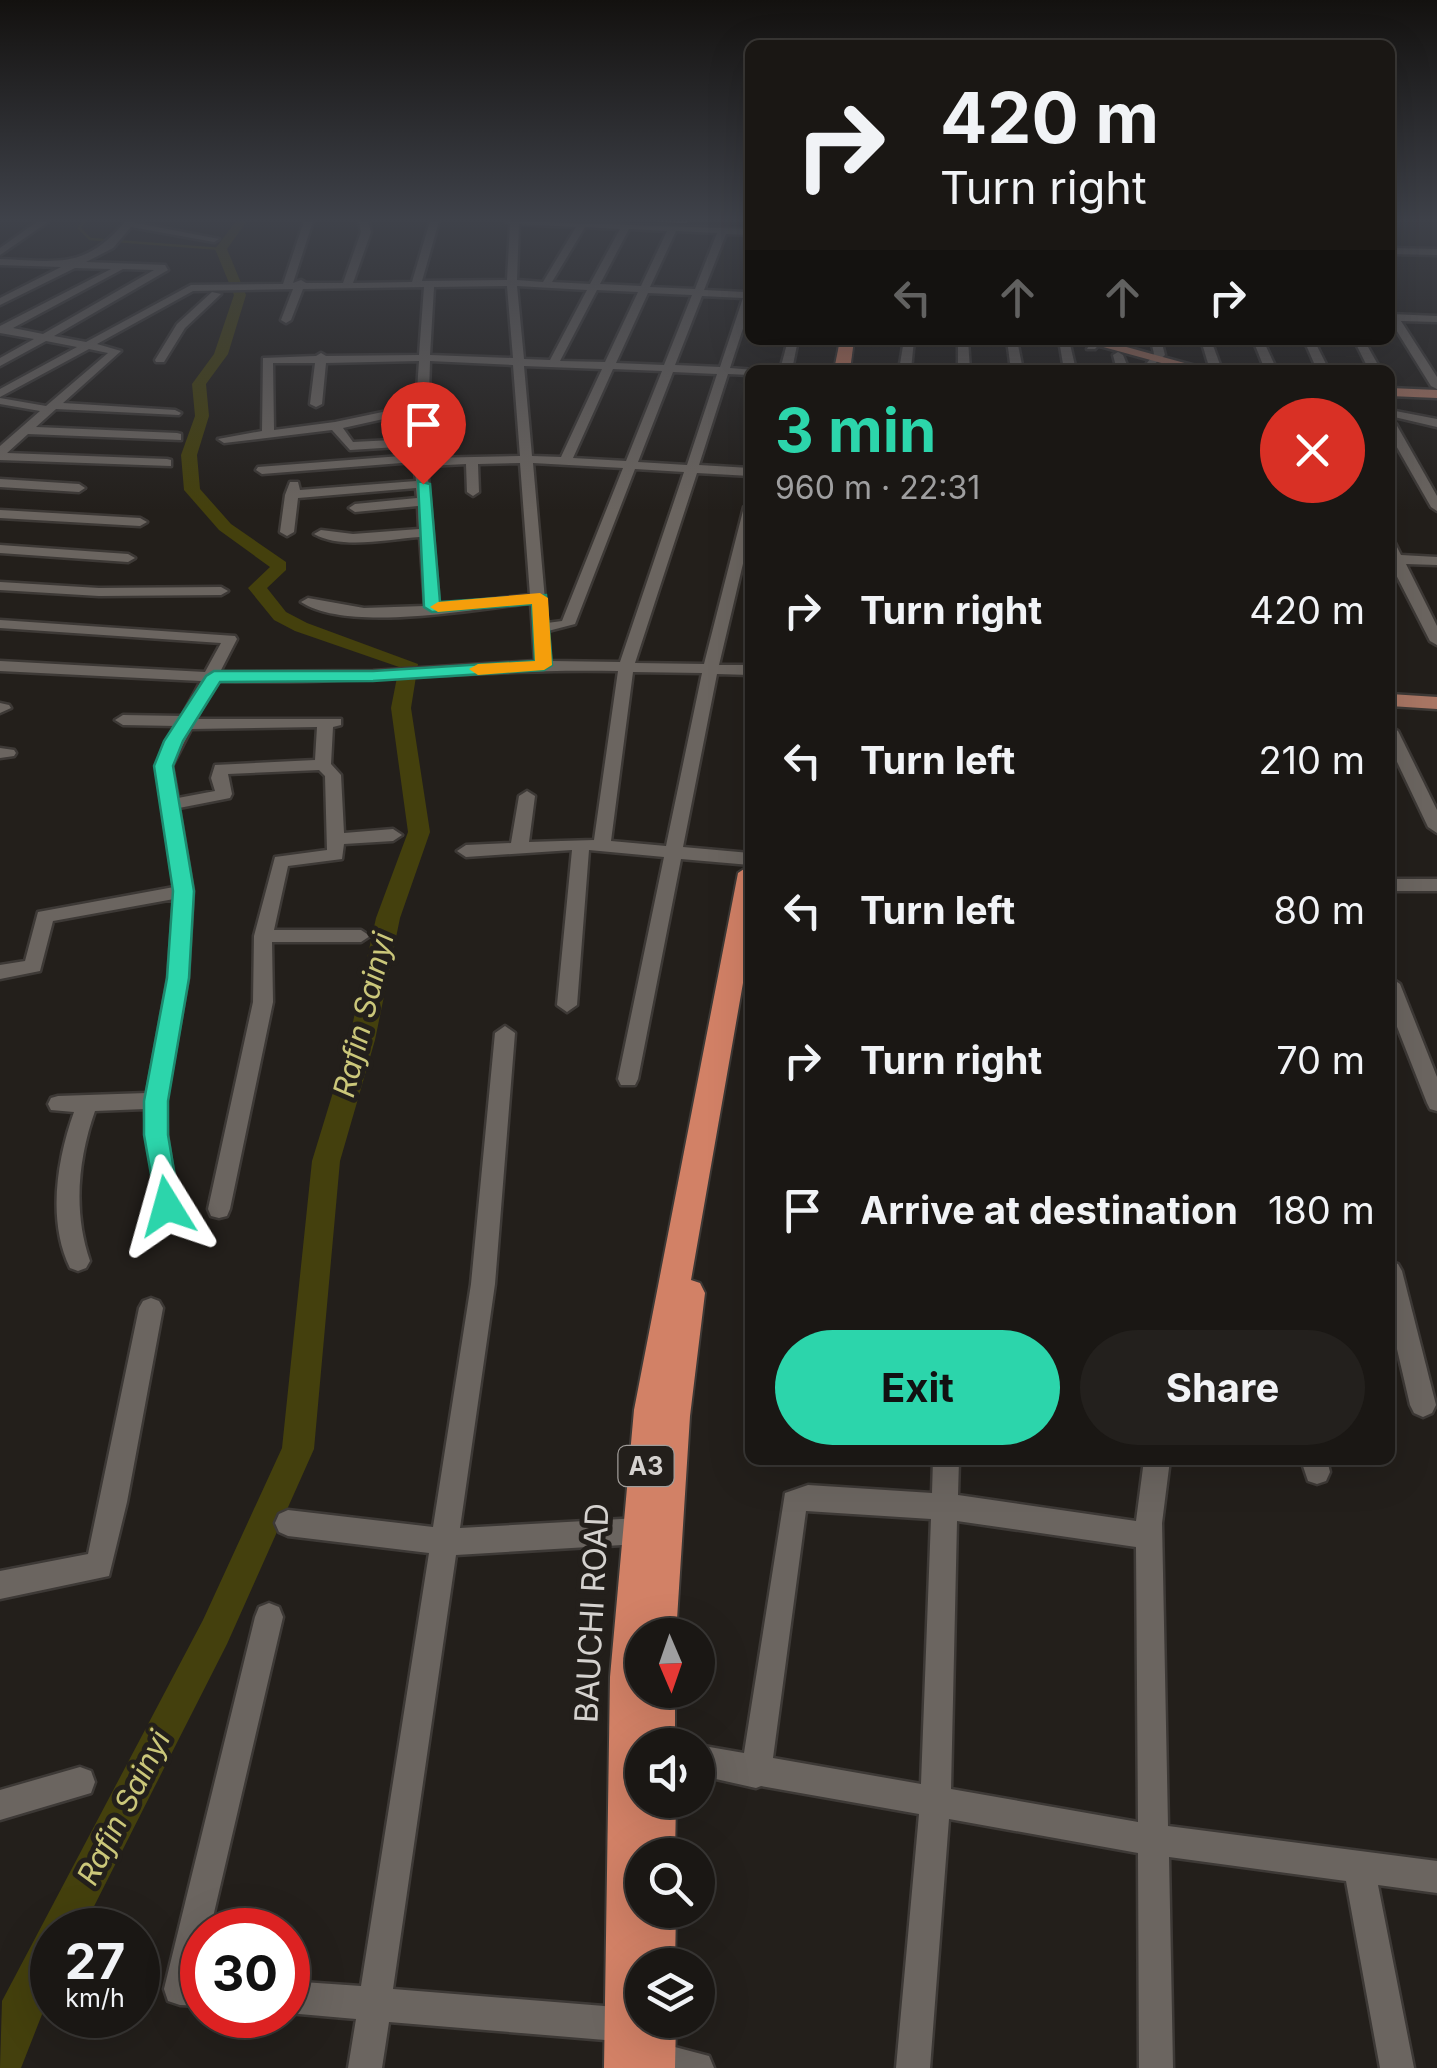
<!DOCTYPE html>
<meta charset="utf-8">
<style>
body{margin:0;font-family:Inter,sans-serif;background:#23201d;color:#f1f3f6;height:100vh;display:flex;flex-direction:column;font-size:38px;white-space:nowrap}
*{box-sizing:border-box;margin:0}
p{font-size:32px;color:#9f9fa0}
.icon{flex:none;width:55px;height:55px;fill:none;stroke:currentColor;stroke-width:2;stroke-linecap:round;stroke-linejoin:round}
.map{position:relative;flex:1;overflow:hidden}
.sheet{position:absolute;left:745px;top:365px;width:650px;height:1100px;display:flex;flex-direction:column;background:#1a1714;border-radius:15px;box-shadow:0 10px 40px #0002,0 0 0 2px #383634}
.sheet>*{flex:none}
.hud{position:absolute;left:745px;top:40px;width:650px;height:305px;border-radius:15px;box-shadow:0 10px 40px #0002,0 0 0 2px #383634;background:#1a1714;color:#f1f3f6;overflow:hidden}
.needle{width:65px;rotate:178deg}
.fabs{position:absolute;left:625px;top:1618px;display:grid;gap:20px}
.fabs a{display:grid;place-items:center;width:90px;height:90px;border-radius:50%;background:#1a1714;box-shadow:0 10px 40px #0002,0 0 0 2px #383634;font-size:50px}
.speed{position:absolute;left:30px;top:1908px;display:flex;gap:20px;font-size:50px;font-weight:700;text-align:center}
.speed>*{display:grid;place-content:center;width:130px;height:130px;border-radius:50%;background:#1a1714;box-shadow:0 10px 40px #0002,0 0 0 2px #383634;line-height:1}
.speed small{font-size:25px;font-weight:400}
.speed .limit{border:15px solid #d22;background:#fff;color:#111}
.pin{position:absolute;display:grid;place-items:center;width:85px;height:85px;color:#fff;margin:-102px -42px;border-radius:50% 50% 50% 0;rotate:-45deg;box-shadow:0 0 10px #0007}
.pin .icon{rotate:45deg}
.me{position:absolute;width:110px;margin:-55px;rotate:352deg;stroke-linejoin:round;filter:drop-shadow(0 0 8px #0008)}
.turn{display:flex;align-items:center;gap:35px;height:210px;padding:0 30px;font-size:45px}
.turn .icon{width:130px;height:130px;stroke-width:2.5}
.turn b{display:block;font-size:70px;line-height:85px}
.lanes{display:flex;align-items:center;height:95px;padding:0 30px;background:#0003;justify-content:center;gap:50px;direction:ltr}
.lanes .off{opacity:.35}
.round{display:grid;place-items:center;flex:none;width:105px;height:105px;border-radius:52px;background:#23201d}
.overview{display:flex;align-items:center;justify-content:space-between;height:170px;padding:0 30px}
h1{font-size:60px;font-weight:700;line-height:75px;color:#2cd5ab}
.cta{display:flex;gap:20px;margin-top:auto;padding:20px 30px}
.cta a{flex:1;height:115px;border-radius:60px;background:#2cd5ab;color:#111;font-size:40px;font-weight:700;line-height:115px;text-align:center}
.cta a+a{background:#23201d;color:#f1f3f6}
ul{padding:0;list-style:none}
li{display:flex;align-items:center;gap:30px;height:150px;padding:0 30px}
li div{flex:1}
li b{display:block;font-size:38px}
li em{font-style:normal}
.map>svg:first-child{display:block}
</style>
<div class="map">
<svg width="1437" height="2068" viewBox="0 0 1437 2068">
<rect width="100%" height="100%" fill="#231f1b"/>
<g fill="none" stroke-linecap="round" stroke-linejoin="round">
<!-- stream -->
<path stroke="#44400d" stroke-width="2.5" d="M85 221 79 228 90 239 221 249"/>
<!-- river -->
<path fill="#44400d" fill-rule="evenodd" d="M236 221H247L227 249 246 295 228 354 206 384 209 416 197 455 200 489 231 524 286 562V570L267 588 286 612 307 623 418 664 411 708 430 832 400 918 375 1040 340 1161 314 1449 227 1644 82 1930H52V1989L21 2068H0L2 2001 203 1620 282 1448 312 1161 349 1040 376 918 408 832 391 708 399 667 295 631 274 620 248 588 270 567 219 530 184 490 181 455 195 416 192 384 214 354 234 295 215 249Z"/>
<!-- minor casing -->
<g stroke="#3d3936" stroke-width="5">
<g id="minor">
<path d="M38 221 48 222 0 255V248Z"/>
<path d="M126 221 219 239 214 242 131 227 113 248 86 262 165 265 168 270 54 336 86 342 191 285 283 284 304 221H313L293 283 301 280 306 283H343L361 232 359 221H368L371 232 353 283 412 282 430 221H439L422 281 507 280 510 224 506 221 750 229V235L726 234 704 290 745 292 750 289V307L730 368 754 370H750V375L728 374 699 465 750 468V476L697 473 635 663 704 664 744 507 750 503V534L719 665H750V675L717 674 683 847 750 853V865L681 859 638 1079 635 1085H621L618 1079 664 857 589 850 577 1005 567 1012 557 1005 572 850 466 857 457 851 466 845 511 843 519 796 527 791 535 796 529 842 594 840 618 671C484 668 350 685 216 681L196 719H341V725L333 727 331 764 341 775 344 833 393 829 402 835 393 841 344 844 342 859 288 866 274 930H361L370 936 361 942H272L273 1002 230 1209 227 1216 219 1218 211 1216 208 1209 253 1002 254 936 275 857 327 850 325 776 319 770 228 774 232 794 230 798 179 808 193 891 188 978 166 1101 167 1135 178 1206 172 1229 164 1231 156 1229C152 1219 156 1216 156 1206 156 1174 145 1142 145 1109L95 1111C78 1159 73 1212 90 1261L86 1268 78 1271 70 1268C47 1221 57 1159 74 1112L51 1110 48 1104 51 1098 58 1096 147 1093 168 978 174 899 53 921 40 971 0 979V965L25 961 38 912 174 887 156 766 177 726 123 725 115 720 123 715 182 716 201 681 0 671V661L205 672 221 643 0 628V620L235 636 237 639 220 672 373 671 535 661 531 603C474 609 348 633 301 602L308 598 364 608 425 606 420 537C389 539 342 550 314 534L321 530 353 534 419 529 418 506 355 512 349 508 355 504 417 498 416 488 298 498 294 532 287 536 280 532 285 495 290 482H298L300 490 416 481 414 462 262 474 256 470 258 467 414 455 413 446 350 450 332 430 224 443 218 439 262 431 263 358 316 356 321 353 326 356 419 355 424 287 303 289 291 320 286 323 281 320 293 289 193 291 97 344 121 351 63 403 175 410 181 413 179 415 56 409 36 427 177 433 181 434V440L28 434 7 453 167 459 171 460V466L0 460V446L40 411 0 404V398L46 406 108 353 89 349 0 397V389L77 347 46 341 0 366V358L34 339 0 333V326L111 269 75 268 0 305V298L61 267 0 265V259C59 261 84 270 126 221ZM519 224 576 227 543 282 517 280ZM585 227 620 229 590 284 552 282ZM629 229 667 231 641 286 600 284ZM676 231 717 233 695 289 650 287ZM123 269 154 270 43 334 13 328ZM507 286 513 358 430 355 434 287ZM517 286 587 290 550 360 524 359ZM597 290 638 292 605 362 560 361ZM648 293 692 295 664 365 616 363ZM702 296 743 298 720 367 675 365ZM419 361 416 405 335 422 274 430 273 363H315L310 404 316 407 322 404 326 363ZM430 361 513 365 520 456 427 458ZM524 366 602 369 561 457 532 456ZM613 369 662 371 626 461 573 458ZM673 372 717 374 687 465 638 462ZM415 412 413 439 353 442 343 428ZM520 463 530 595 439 605 427 466 466 464 467 492 473 496 479 492 478 464ZM533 463 623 468 562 621 547 623ZM635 469 684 472 620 662 550 661 548 631 575 624ZM633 672 702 673 666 846 611 841ZM317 727 315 760 215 765 211 778 215 791 178 798 172 766 191 729Z"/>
<path d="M1390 248 1437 249V255L1390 254Z"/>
<path d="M212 292 221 294 185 328 164 362H156L155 360 177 324Z"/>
<path d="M1390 314 1437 316V322L1401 321 1437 377V389L1431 386 1390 320Z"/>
<path d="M788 340H798L792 370H780Z"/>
<path d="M904 340H914L911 370H899Z"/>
<path d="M958 340H968L970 370H958Z"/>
<path d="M1007 340H1017L1023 370H1011Z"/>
<path d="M1059 340H1069L1076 370H1064Z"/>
<path d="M1092 340H1103L1095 349H1087Z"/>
<path d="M1151 340H1161L1165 355 1152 366 1147 363 1154 354Z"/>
<path d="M1201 340H1211L1222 370H1210Z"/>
<path d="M1253 340H1263L1277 370H1265Z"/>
<path d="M1304 340H1314L1329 370H1317Z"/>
<path d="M1354 340H1364L1381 370H1369Z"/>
<path d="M1118 352 1123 355 1129 370H1117L1113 355Z"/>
<path d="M1390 410 1437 419V427L1390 416Z"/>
<path d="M1390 420 1396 424 1437 496V511L1431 507 1390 435Z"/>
<path d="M0 479 79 484 85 488 79 492 0 487Z"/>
<path d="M0 510 140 518 147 522 140 526 0 518Z"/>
<path d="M1390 542 1395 543 1401 555 1437 557V565L1406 564 1437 626V645L1430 641 1390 563Z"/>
<path d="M0 545 128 554 135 558 128 562 0 553Z"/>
<path d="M0 582 99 588 221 587 228 591 221 595 99 596 0 590Z"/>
<path d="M0 703 9 705 11 708 0 713Z"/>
<path d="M1390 726 1398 731 1437 810V833L1428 827 1390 747Z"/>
<path d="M0 748 14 750 16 753 14 756 0 758Z"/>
<rect x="1390" y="879" width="47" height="12"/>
<path d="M1390 977 1400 984 1437 1077V1111L1430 1109 1427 1103 1390 1009Z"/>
<path d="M505 1026 515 1033 495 1284 460 1528 639 1518 648 1522 652 1531 648 1540 639 1544 456 1555 393 1989 629 2008 641 2013 646 2025 641 2037 629 2042 389 2022 382 2068H348L356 2019 288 2013V1981L361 1986 429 1553 288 1536 279 1532 275 1523 279 1514 288 1510 433 1527 471 1284 495 1033Z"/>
<path d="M1390 1261 1398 1264 1402 1271 1436 1405 1432 1413 1423 1417 1414 1413 1410 1405 1390 1319Z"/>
<path d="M151 1298 159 1301 163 1308 127 1502 109 1576 0 1599V1571L88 1554 139 1308 143 1301Z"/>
<path d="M933 1460H959L958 1495 1136 1521 1144 1460H1170L1162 1523 1168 1826 1437 1861V1893L1378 1885 1414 2068H1380L1346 1881 1169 1857 1173 2068H1139L1138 1853 949 1819 930 2068H896L919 1814 761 1786 756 1788 698 1775V1745L744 1753 785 1493 808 1485 932 1493ZM806 1511 931 1519 921 1784 773 1758ZM957 1521 1136 1547 1138 1822 951 1789Z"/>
<path d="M1301 1460H1327L1330 1472 1326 1481 1317 1484 1308 1481Z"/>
<path d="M269 1603 279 1607 283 1617 210 1930H202V2006L180 2005 168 2001 164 1989 255 1617 259 1607Z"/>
<path d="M80 1767 91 1771 95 1782 91 1793 0 1820V1790Z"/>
<path d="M652 2041 709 2056 714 2068H639L635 2058 640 2046Z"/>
</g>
</g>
<!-- major casing -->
<g stroke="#3d3936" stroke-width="5">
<g id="major">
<path d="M1078 340H1101L1210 370H1187Z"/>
<path d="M1390 388 1437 390V398L1390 396Z"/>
<path d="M1390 694 1437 697V709L1390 706Z"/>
</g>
</g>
<!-- highway casing -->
<g stroke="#3d3936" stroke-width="4">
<g id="highway">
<path d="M840 340H854L850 370H834Z"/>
<path d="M750 865V943L691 1280 700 1283 705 1293 690 1416 676 1635H642V1690H675V1745H642V1800H676L675 1855H642V1910H676L675 1965H642V2020H676L675 2068H604L610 1677 634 1410 738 873Z"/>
</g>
</g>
<!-- minor -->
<use href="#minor" fill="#6b6560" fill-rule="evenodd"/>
<!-- major -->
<use href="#major" fill="#a97664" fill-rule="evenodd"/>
<!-- highway -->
<use href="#highway" fill="#d28166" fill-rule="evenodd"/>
</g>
<!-- wall -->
<path fill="#7f7c77" d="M635 221H688L687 223Z"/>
<!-- sky -->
<linearGradient id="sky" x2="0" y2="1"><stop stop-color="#13110f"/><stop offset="0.43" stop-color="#3f424a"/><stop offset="1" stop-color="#3f424a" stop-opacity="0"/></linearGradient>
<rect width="1437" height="511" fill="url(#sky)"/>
<!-- route -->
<path fill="#2cd5ab" stroke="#1d8a6f" stroke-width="2.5" d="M418 481 430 484 440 602 546 595 552 665 544 670 373 681 220 682 183 741 173 766 194 891 189 978 168 1101V1135L180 1206 176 1214H158L144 1135V1101L167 978 173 891 154 766 164 741 206 676 214 671H373L535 661 532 604 432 612 424 607Z"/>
<!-- slow -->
<path fill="#f59e0b" d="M540 593 548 598 552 665 544 670 478 675 469 669 478 664 535 661 532 604 438 612 430 607 438 602Z"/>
<g text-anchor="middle" stroke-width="10" stroke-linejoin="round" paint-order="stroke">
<!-- shield labels -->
<rect fill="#231f1b" stroke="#a09c99" stroke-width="2.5" x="618.5" y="1446" width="55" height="40" rx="8"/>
<g font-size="25" font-weight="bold" fill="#d5d2cf">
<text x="646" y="1475">A3</text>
</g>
<!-- water labels -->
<g font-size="30" font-style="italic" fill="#cbc77a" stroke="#231f1b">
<text transform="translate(364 1015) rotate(-76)" y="10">Rafin Sainyi</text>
<text transform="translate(124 1808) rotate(-63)" y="10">Rafin Sainyi</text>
</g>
<!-- near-street labels -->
<g font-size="32" fill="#d5d2cf" stroke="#231f1b">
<text transform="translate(592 1613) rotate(-87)" y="11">BAUCHI ROAD</text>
</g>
</g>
</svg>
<div class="fabs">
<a><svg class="needle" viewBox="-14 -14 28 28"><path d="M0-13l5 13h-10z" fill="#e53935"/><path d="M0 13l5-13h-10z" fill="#9f9fa0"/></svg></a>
<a><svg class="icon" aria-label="sound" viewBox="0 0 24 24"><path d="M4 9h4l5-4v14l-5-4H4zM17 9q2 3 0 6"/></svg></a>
<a><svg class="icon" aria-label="search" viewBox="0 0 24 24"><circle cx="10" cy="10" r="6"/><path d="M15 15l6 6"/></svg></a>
<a><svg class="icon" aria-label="layers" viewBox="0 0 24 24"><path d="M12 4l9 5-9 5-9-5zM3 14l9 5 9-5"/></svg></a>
</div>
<div class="speed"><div>27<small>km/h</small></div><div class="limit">30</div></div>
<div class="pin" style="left:423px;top:484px;background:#d93025"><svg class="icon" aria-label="arrive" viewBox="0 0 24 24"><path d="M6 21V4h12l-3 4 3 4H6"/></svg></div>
<svg class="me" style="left:167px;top:1206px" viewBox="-20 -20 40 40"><path d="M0-17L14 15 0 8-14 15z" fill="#2cd5ab" stroke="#fff" stroke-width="4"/></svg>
<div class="hud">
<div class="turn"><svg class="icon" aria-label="right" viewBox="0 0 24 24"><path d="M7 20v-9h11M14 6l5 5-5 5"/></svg><div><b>420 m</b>Turn right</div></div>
<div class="lanes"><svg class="icon off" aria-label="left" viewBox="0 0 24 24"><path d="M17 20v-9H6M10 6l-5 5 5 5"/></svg><svg class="icon off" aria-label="ahead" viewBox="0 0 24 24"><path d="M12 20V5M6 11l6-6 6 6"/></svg><svg class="icon off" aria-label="ahead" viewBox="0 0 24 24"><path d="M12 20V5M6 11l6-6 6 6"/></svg><svg class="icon" aria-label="right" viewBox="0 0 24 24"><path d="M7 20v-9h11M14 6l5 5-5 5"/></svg></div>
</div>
<section class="sheet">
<div class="overview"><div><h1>3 min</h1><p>960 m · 22:31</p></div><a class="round" style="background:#d93025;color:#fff"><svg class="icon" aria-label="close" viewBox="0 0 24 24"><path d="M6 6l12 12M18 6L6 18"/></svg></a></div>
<ul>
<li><svg class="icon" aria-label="right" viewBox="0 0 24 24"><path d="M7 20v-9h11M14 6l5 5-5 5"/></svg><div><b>Turn right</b></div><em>420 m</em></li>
<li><svg class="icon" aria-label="left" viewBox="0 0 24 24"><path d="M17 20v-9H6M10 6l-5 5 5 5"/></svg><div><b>Turn left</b></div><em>210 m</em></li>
<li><svg class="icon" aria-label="left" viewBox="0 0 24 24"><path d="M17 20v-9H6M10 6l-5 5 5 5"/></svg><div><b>Turn left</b></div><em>80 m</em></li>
<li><svg class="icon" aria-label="right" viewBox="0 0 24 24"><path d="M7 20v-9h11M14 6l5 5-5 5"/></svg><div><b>Turn right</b></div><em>70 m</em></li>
<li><svg class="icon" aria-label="arrive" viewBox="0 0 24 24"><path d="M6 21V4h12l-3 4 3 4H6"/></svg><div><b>Arrive at destination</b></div><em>180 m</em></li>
</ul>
<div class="cta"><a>Exit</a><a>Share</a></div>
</section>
</div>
